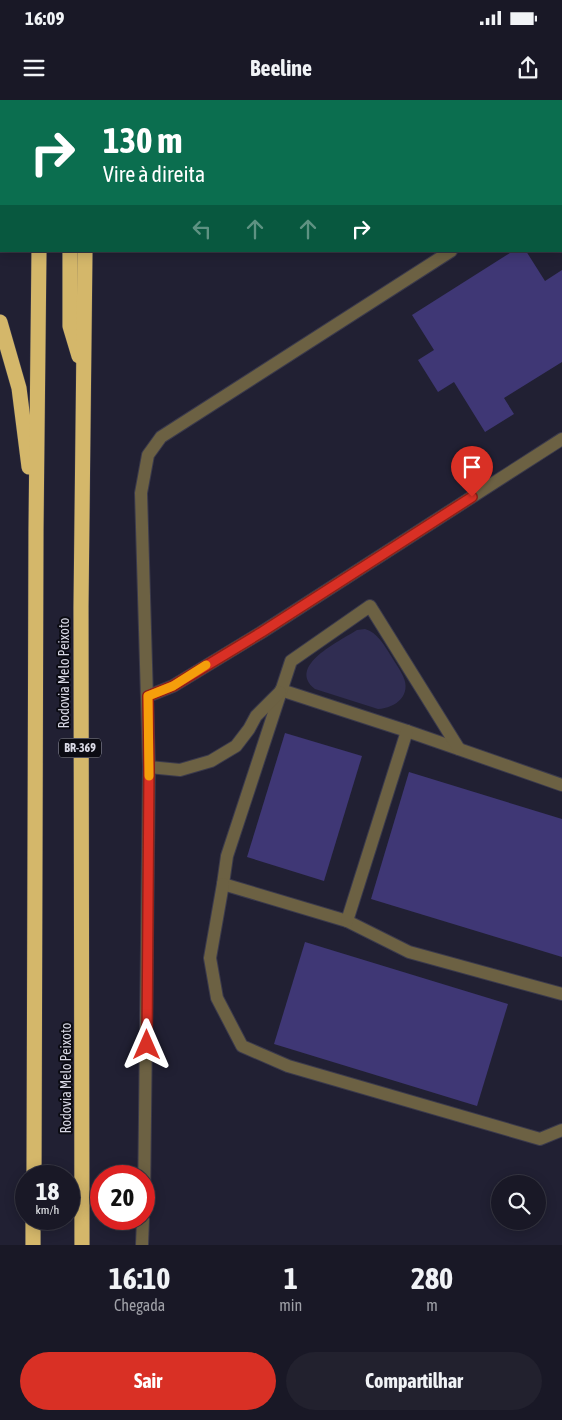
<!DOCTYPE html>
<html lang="pt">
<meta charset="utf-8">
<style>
body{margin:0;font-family:"Asap Condensed",sans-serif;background:#22212e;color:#f1f3f6;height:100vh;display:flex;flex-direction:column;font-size:19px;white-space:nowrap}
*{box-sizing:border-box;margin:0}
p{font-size:16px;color:#9fa0a7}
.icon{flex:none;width:28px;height:28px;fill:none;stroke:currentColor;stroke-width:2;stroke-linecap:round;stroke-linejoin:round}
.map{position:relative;height:1145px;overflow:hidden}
.details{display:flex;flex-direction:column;background:#191826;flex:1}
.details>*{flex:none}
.top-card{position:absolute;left:0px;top:0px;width:562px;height:152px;box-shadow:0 2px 12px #0003,0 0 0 1px #373743;background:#0b6e4f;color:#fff;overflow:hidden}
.tools{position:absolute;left:491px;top:1075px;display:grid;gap:10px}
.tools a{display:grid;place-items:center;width:55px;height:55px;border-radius:50%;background:#191826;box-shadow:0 2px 12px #0003,0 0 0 1px #373743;font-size:25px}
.speed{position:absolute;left:15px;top:1065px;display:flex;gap:10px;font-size:25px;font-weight:700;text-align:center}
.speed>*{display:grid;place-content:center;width:65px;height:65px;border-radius:50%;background:#191826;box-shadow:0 2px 12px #0003,0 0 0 1px #373743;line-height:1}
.speed small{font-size:12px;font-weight:400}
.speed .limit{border:8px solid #d22;background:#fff;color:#111}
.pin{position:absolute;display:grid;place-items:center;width:42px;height:42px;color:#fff;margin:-51px -21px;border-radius:50% 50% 50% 0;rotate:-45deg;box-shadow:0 0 5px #0007}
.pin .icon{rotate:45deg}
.me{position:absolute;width:55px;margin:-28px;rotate:0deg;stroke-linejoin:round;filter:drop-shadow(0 0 4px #0008)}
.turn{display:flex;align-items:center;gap:18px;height:105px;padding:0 20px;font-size:22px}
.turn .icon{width:65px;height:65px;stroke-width:2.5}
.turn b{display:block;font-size:35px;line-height:42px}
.lanes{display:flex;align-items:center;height:48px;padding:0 20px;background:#0003;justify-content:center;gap:25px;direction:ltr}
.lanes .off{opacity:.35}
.eta{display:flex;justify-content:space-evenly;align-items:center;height:85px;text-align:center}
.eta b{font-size:30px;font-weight:700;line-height:35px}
.cta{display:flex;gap:10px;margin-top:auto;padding:10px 20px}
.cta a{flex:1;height:58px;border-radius:30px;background:#d93025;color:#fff;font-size:20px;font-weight:700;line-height:58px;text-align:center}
.cta a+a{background:#22212e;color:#f1f3f6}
.status{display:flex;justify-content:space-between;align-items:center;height:35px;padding:0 25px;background:#191826;direction:ltr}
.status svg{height:14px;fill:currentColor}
header{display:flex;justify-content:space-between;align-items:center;height:65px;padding:0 20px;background:#191826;font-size:22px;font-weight:700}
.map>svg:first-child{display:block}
</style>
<div class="status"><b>16:09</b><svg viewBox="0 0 49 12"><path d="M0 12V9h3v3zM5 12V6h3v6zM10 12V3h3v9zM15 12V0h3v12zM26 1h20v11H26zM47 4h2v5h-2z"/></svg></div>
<header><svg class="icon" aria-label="menu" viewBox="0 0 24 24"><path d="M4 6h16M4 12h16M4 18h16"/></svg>Beeline<svg class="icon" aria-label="share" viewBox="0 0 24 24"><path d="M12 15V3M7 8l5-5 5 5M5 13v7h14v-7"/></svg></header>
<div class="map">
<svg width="562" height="1145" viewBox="0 0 562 1145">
<rect width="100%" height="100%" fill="#212033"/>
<!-- green -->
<path fill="#302d52" d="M365 529C378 533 384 545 391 556 395 563 400 569 403 576 412 595 396 608 378 609L315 589C286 566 340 541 357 530Z"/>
<!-- building -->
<g fill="#3f3775">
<path d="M513 151H526L545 181 562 170V262L504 298 514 314 485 332 454 282 438 292 418 260 434 250 412 215Z"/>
<path d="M285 633 362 656 324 781 247 757Z"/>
<path d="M409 672 562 719V857L371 799Z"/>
<path d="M305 842 508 904 477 1006 274 944Z"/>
</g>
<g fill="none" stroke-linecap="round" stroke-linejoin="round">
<!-- minor casing -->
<g stroke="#3b3a4c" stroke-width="14">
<g id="minor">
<path d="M203 0V1"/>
<path d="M513 1 517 0"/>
<path d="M561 82H562"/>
<path d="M281 590 407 631 562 685"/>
<path d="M148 596 173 586 262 532 562 339"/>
<path d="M459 649 370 506 291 561 227 756 223 784 347 821 409 852 562 894"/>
<path d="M149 667 180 670 211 661 236 646 249 629 256 616 280 592"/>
<path d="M223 784 210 858 217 898 242 946 288 966 540 1039 562 1030"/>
<path d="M347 821 407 631"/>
<path d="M144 1104 149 667 141 393 148 355 161 337 451 151"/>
<path d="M142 1145 143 1119"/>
</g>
</g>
<!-- highway casing -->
<g stroke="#3b3a4c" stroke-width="16">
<g id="highway">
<path d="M38 1V0"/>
<path d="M87 1V0"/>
<path d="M0 78H1"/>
<path d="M0 115 1 114"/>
<path d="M70 151V226L79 256"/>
<path d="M0 222 19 288 29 367"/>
<path d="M34 1076 36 430 39 151"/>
<path d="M33 1145V1119"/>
<path d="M82 1145 81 507 85 151"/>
</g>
</g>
<!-- minor -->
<use href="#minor" stroke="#6c6143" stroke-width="12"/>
<!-- highway -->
<use href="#highway" stroke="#d4b76a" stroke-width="15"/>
</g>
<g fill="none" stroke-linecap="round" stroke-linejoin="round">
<!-- route casing -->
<g stroke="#8d1f18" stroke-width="12">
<path id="route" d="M147 945 149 668 148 596 173 586 262 532 472 397"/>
</g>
<!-- route -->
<use href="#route" stroke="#d93025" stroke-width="9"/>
<!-- slow -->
<path stroke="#f59e0b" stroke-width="9" d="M149 676 148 596 173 586 206 565"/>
</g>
<g text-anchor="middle" stroke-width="4" stroke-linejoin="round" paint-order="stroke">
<!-- shield labels -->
<rect fill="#0b0b13" stroke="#9a9aa6" stroke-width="1" x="59" y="638.5" width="42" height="19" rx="4"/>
<g font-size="12" font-weight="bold" fill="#d8d8e5">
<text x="80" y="652">BR-369</text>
</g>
<!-- street labels -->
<g font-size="14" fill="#d8d8e5" stroke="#0b0b13">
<text transform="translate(64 573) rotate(-90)" y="5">Rodovia Melo Peixoto</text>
<text transform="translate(66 978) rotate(-90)" y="5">Rodovia Melo Peixoto</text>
</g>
</g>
</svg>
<div class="tools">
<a><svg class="icon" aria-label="search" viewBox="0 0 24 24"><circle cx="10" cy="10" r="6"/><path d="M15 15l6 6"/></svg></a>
</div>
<div class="speed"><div>18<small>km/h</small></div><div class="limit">20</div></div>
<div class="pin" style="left:472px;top:397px;background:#d93025"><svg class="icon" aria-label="arrive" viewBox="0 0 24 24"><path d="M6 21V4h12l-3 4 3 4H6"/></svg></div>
<svg class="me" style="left:147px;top:945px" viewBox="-20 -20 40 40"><path d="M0-17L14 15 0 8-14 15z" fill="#d93025" stroke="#fff" stroke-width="4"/></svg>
<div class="top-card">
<div class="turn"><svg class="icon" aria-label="right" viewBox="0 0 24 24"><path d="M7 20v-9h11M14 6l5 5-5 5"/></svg><div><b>130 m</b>Vire à direita</div></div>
<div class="lanes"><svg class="icon off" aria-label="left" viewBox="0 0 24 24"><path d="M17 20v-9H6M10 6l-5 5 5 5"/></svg><svg class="icon off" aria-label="ahead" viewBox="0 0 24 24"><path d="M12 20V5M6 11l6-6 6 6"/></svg><svg class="icon off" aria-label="ahead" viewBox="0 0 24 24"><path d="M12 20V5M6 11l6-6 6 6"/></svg><svg class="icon" aria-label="right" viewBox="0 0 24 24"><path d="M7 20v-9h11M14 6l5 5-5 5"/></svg></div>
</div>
</div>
<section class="details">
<div class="eta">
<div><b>16:10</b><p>Chegada</p></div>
<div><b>1</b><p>min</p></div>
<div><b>280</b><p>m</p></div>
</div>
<div class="cta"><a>Sair</a><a>Compartilhar</a></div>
</section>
